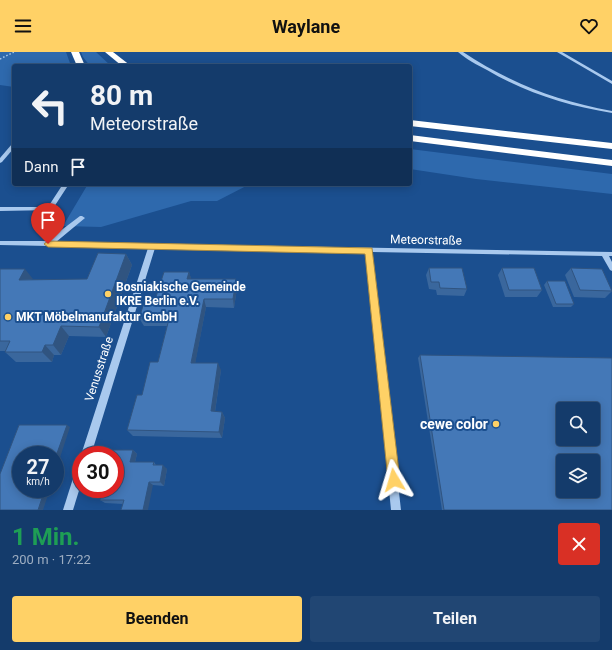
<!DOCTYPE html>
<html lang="de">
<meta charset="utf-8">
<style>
body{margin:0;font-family:Roboto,sans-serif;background:#214673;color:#f1f3f6;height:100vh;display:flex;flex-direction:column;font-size:15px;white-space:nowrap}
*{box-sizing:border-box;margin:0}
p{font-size:13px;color:#9dadc1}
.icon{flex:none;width:22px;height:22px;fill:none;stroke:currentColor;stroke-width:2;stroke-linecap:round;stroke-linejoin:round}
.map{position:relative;height:458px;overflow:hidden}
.side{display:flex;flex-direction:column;background:#143b6b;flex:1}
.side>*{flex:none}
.hud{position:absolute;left:12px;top:12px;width:400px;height:122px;border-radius:4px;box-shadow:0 2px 10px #0003,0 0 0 1px #33557e;background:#143b6b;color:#f1f3f6;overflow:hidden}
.controls{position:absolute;left:556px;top:350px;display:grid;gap:8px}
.controls a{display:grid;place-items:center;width:44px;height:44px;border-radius:4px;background:#143b6b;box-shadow:0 2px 10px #0003,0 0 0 1px #33557e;font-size:20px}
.speed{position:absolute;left:12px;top:394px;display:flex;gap:8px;font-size:20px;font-weight:700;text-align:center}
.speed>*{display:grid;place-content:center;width:52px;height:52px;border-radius:50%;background:#143b6b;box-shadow:0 2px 10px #0003,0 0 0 1px #33557e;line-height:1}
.speed small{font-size:10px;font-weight:400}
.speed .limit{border:6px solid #d22;background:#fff;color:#111}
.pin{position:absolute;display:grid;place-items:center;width:34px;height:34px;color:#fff;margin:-41px -17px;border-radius:50% 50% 50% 0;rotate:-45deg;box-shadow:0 0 4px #0007}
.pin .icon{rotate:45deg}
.me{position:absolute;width:44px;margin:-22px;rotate:353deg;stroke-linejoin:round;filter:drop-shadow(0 0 3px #0008)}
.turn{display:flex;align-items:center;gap:14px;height:84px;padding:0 12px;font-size:18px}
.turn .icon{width:52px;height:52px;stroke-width:2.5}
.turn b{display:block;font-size:28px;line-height:34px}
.then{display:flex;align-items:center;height:38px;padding:0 12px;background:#0003;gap:8px;font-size:15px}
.round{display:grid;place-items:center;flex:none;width:42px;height:42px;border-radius:4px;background:#214673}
.summary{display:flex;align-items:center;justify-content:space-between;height:68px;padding:0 12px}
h1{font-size:24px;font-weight:700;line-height:30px;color:#1e9e55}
.primary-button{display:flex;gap:8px;margin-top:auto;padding:8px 12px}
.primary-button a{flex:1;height:46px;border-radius:4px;background:#ffd166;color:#111;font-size:16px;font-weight:700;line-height:46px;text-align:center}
.primary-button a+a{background:#214673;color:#f1f3f6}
header{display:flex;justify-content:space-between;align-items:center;height:52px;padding:0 12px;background:#ffd166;color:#111;font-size:18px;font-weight:700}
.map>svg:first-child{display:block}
</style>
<header><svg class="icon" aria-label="menu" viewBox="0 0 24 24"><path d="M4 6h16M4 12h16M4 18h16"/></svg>Waylane<svg class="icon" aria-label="heart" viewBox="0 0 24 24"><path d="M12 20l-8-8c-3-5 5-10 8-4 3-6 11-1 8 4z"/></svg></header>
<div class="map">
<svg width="612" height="458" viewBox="0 0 612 458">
<rect width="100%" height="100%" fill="#1b4f8f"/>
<!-- green -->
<g fill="#2e69ad">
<path d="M0 0H66L71 14H14V35L0 33Z"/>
<path d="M81 0H96L111 14H90L83 5Z"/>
<path d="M410 97 612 122V142L476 127 410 117Z"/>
<path d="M88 132H250L217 149H191L101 175 63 174Z"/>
</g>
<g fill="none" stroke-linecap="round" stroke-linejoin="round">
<!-- path -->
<path stroke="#a9c9ee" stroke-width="1.5" stroke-dasharray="1.5 2" stroke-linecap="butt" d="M0 7 14 0"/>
<!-- minor -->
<g fill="#a9c9ee" fill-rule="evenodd">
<path d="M458 0H463C510 31 556 49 612 59V61C568 54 526 41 487 18 477 13 466 7 458 0Z"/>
<path d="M557 0H562L612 29V32Z"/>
<path d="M14 91V96L2 110 0 111V106L12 92Z"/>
<path d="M63 132H69L52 158 0 159V155H48Z"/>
<path d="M80 164H82L85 166 56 190 612 200V204H609L612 210V219L610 218 602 204 372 200 401 458H391L366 200 155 196 91 403H81L148 196 0 193V189H47Z"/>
<path d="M81 412V432L73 458H63L76 417 78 414Z"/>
</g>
<!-- highway -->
<g fill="#fff" fill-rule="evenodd">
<path d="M71 0H79L85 14H77Z"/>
<path d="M105 0H113L131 14H122Z"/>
<path d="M410 68 612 91V97L410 74Z"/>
<path d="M410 83 612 108V114L410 89Z"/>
</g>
</g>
<!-- wall -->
<g fill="#3a679d">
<path d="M126 202 132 213 106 285 69 284 61 303H54L52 310H16L5 300 6 299H0V217L33 228 87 227Z"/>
<path d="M429 216 467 237 464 244 437 243 436 238 429 237 426 223Z"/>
<path d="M502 216 542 238 537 245H505L498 223Z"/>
<path d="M571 216 612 239 605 246 574 245 565 223Z"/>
<path d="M189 220 191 227 237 236 234 256 206 255 195 311 221 318 215 360H222L225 366 222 386 133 384 127 378 142 343 158 310 167 274H144L139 266Z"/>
<path d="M547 229 574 252 571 255H553L544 233Z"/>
<path d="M420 303 612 458H442L418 306Z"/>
<path d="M133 398 137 402 135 410H154L156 413 167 417 164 434 153 433 123 452 105 451 100 448 101 444 96 442Z"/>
</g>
<!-- shaded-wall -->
<g fill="#305480">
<path d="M126 202 132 213 106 285 99 275Z"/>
<path d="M25 217 33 227 19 228Z"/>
<path d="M189 220 192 229 187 227Z"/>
<path d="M236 227 237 236 234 256 233 247Z"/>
<path d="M204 247 206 255 194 318 191 311Z"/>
<path d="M61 274 69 284 61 303 53 293Z"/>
<path d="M45 293 54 303 52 310 42 300Z"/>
<path d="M218 311 221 318 214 366 211 359Z"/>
<path d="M222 360 225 366 222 386 219 380Z"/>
<path d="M67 373 70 375 55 421V407Z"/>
<path d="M133 398 137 402 134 414 130 410Z"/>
<path d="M163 413 167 417 164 434 160 430Z"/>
<path d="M149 430 153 433 148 458H143Z"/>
<path d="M45 437H50L43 458H38Z"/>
</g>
<!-- building -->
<g fill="#4478b7" stroke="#305480" fill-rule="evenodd">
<path d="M98 201 126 202 99 275 61 274 53 293H45L42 300H5L10 289H0V217H25L19 228 87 227Z"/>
<path d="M429 216H462L467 237 440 236 439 230H431Z"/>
<path d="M502 216H534L542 238H509Z"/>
<path d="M571 216 602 217 612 239 580 238Z"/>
<path d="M164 220H189L187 227H236L233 247H204L191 311H218L211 359 222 360 219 380 127 378 137 343H142L150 310H158L169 267 139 266 144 251H154Z"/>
<path d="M547 229H565L574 252H556Z"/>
<path d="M420 303 612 306V458H444ZM563 357H593V387H563ZM563 409H593V439H563Z"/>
<path d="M19 373H67L55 407V403H21V437H45L38 458H0V422Z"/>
<path d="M110 398H133L130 410H154L153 413H163L160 430H149L143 458H121L124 448H100L102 441 96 442 98 437H115V403H109Z"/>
</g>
<!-- route -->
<path fill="#ffd166" stroke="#a68842" d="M48 189 372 196 400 428 398 432 394 434 389 432 388 428 365 202 48 195 44 192Z"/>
<!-- markers -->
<g fill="#ffd166" stroke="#1b4f8f" stroke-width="1.5">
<circle cx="108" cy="242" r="4"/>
<circle cx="8" cy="265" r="4"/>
<circle cx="496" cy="372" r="4"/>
</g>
<g text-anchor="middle" stroke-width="4" stroke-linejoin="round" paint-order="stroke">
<!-- street labels -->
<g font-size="12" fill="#fff" stroke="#1b4f8f">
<text transform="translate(426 188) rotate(1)" y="4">Meteorstraße</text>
<text transform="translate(99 317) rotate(-72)" y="4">Venusstraße</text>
</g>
<!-- poi labels -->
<g font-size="12" font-weight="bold" fill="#fff" stroke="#1b4f8f" text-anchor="start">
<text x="116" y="239">Bosniakische Gemeinde<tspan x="116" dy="14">IKRE Berlin e.V.</tspan></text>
<text x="16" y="269">MKT Möbelmanufaktur GmbH</text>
</g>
<!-- near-poi labels -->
<g font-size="14" font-weight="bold" fill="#fff" stroke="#1b4f8f" text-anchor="end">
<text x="488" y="377">cewe color</text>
</g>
</g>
</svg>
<div class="controls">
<a><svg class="icon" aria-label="search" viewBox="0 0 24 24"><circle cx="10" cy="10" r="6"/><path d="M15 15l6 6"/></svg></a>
<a><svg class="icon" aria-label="layers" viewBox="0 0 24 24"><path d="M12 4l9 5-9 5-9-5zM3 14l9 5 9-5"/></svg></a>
</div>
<div class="speed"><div>27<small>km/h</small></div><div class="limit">30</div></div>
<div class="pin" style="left:48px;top:192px;background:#d93025"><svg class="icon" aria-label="arrive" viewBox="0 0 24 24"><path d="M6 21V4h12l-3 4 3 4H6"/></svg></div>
<svg class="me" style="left:394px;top:428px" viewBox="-20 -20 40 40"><path d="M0-17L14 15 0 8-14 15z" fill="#ffd166" stroke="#fff" stroke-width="4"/></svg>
<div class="hud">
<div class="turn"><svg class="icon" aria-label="left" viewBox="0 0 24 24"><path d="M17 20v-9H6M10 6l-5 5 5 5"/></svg><div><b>80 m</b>Meteorstraße</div></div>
<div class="then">Dann<svg class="icon" aria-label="arrive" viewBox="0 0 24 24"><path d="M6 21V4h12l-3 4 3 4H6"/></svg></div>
</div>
</div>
<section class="side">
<div class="summary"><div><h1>1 Min.</h1><p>200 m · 17:22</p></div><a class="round" style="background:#d93025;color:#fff"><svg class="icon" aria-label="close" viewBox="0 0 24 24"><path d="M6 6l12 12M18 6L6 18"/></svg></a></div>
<div class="primary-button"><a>Beenden</a><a>Teilen</a></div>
</section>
